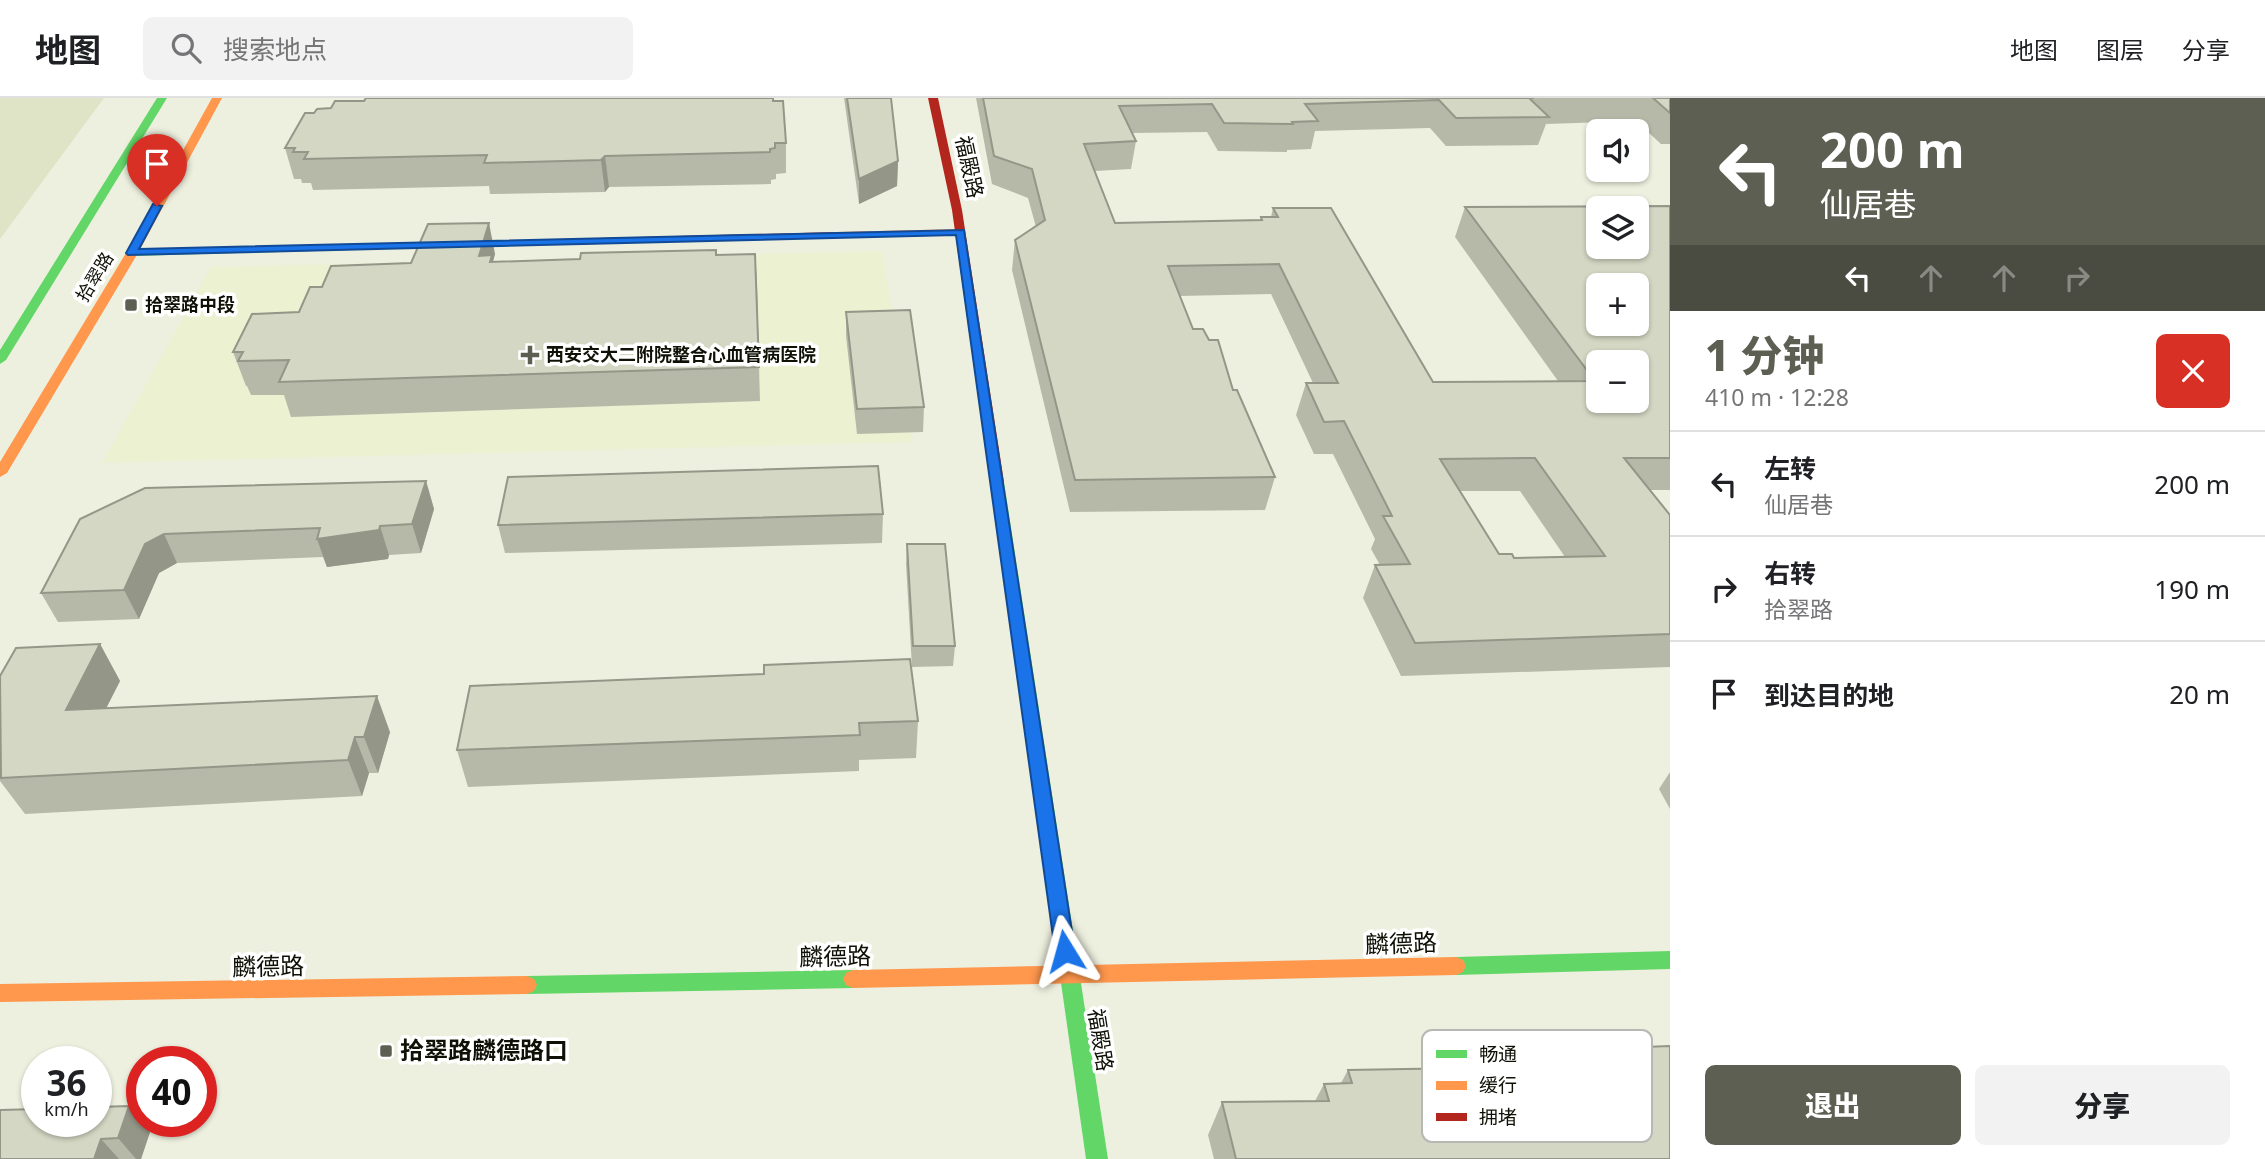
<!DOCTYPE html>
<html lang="zh">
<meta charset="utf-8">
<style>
body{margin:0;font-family:"Noto Sans","Noto Sans SC",sans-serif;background:#f2f2f2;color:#202124;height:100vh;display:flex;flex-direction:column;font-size:26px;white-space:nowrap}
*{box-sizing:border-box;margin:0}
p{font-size:23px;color:#757577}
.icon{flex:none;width:38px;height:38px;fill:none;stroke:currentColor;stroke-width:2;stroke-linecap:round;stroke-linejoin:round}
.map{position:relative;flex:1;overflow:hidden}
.side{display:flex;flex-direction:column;background:#fff;width:595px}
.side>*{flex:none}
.hud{background:#5d5f52;color:#fff;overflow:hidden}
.buttons{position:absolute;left:1586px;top:21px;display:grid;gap:14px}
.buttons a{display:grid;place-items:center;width:63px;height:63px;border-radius:10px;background:#fff;box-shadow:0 2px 5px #0004;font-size:35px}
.speed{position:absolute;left:21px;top:948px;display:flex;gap:14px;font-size:35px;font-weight:700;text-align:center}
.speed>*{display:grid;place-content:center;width:91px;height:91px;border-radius:50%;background:#fff;box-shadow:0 2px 5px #0004;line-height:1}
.speed small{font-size:18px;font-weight:400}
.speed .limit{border:10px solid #d22;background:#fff;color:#111}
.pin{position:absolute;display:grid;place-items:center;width:60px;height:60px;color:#fff;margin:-72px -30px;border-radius:50% 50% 50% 0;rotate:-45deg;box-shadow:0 0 7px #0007}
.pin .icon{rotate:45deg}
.me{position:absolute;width:77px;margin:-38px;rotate:352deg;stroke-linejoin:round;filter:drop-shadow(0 0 5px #0008)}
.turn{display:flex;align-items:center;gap:24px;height:147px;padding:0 35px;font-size:32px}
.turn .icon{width:91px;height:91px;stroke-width:2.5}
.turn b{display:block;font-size:49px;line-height:60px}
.lanes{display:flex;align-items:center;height:66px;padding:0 35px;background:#0003;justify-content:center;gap:35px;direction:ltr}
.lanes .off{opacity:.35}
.round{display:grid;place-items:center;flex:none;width:74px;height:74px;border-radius:10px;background:#f2f2f2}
.summary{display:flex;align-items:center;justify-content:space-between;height:119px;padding:0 35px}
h1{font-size:42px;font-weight:800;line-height:52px;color:#5d5f52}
.cta{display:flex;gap:14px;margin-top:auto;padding:14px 35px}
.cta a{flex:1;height:80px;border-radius:10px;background:#5d5f52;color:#fff;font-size:28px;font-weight:800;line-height:80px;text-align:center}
.cta a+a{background:#f2f2f2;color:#202124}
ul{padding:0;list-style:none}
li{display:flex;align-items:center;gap:21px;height:105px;padding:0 35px;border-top:2px solid #e0e0e0}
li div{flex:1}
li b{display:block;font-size:26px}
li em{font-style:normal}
header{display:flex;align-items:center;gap:42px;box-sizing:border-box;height:98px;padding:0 35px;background:#fff;border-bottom:2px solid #e0e0e0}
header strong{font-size:33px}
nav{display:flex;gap:38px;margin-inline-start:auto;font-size:24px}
.search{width:490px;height:63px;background:#f2f2f2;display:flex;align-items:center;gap:18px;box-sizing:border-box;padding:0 24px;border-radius:10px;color:#757577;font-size:26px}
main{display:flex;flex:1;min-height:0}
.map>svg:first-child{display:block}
</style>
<header>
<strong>地图</strong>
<div class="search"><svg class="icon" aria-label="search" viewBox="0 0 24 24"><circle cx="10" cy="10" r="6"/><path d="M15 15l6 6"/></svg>搜索地点</div>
<nav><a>地图</a><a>图层</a><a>分享</a></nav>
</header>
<main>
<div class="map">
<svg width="1670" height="1061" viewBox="0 0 1670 1061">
<rect width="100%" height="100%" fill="#eef0df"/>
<!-- built -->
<path fill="#ecf1d2" d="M882 153 913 344 102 365 211 169Z"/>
<!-- green -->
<path fill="#dfe4c7" d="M0 0H104L0 141Z"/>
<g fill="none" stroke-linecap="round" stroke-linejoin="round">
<!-- fast -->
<g fill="#63d668" fill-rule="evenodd">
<path d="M157 0H167L6 262 0 266V252Z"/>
<path d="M562 141 566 142V146L132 158 126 155 132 152Z"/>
<path d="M997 380 1004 384 1108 1061H1086L990 384Z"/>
<path d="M1670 853V871L1456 877 1449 874 1446 868 1449 862 1456 859Z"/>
<path d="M853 872 860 875 863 881 860 887 853 890 527 896 520 893 517 887 520 881 527 878Z"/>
</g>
<!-- slow -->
<g fill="#ff974d" fill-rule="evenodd">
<path d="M212 0H222L138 155 7 375 0 379V364L126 155Z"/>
<path d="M961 131 965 132V136L837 140 832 137 837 134Z"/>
<path d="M1456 859 1463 862 1466 868 1463 874 1456 877 853 890 846 887 843 881 846 875 853 872Z"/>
<path d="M527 878 534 881 537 887 534 893 527 896 0 904V886Z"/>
</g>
<!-- jam -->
<g fill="#b3261e" fill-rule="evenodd">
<path d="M928 0H938L962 112 1004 384 997 388 990 384 952 112Z"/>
<path d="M837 134 842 137 841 139 562 147 557 144 562 141Z"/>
</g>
</g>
<!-- wall -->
<g fill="#b6b9a8" fill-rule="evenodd">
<path d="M844 0H891L898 63 897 88 859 106Z"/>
<path d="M976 0H1670V46H1661L1636 23 1546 26 1538 47 1446 48 1430 30 1315 33 1311 51 1287 52V54L1218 53 1207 34 1132 35 1136 43 1131 71 1095 73 1115 125 1260 122 1261 119H1271L1273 110 1433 284 1558 283 1455 139 1465 109 1670 108V392H1650L1670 417V569L1401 578 1363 500 1375 467H1380L1371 451 1375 441 1333 356H1314L1296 317 1306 285H1313L1271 196 1180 198 1193 231 1233 292 1275 379 1265 412 1070 414 1012 172 1015 142 1036 129 1028 100 992 86ZM1460 393H1520L1565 459 1514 460 1499 456Z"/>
<path d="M773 3 786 45V75L776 76V81L771 82V86L609 89 605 94 490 96 489 88 313 92 311 85H302L301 81H294L285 50Z"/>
<path d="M495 156 493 164 755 156 760 303 291 319 284 297H251L247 288H246L233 254 299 214 322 189 411 165Z"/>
<path d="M846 214 924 309 923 334 857 336 846 238Z"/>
<path d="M426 383 434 411 421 455 389 457 388 461 327 469 323 459 177 465 159 475 139 521 58 524 41 495 80 421Z"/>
<path d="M883 416 882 445 505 455 498 427Z"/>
<path d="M907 446 955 548 953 568 912 569 906 466Z"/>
<path d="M100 546 120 583 106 610 390 634 378 675H369L362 698 25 716 0 683V578Z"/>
<path d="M470 588 918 623 916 660 859 662V673L468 689 457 652Z"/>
<path d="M1670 674V711L1659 691Z"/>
<path d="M1460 956 1670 1061H1214L1208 1037 1222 1004 1315 1003 1324 986 1341 985 1348 972 1451 970Z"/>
<path d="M0 1012 150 1034 141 1061H0Z"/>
</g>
<!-- shaded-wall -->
<g fill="#949688">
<path d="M605 58 609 89 605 94 601 62Z"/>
<path d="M898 63 897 88 859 106V81Z"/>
<path d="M489 125 495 156 493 163 498 190 479 158Z"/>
<path d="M755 156 757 188 760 303 759 269Z"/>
<path d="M426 383 434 411 421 455 412 426Z"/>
<path d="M380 428 389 457 388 461 327 469 317 441Z"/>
<path d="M164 436 177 465 159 475 139 521 124 492 145 446Z"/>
<path d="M100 546 120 583 87 648 66 612Z"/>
<path d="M377 598 390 634 378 675 364 639Z"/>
<path d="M355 639 369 675 362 698 348 662Z"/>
<path d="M129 1008 150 1034 141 1061H136L118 1040Z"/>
<path d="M101 1041 119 1061H94Z"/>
</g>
<!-- building -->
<g fill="#d4d7c3" stroke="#949688" stroke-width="2" fill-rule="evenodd">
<path d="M366 0H773V3H783L786 45H775V50L770 51V54L605 58 601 62 484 65 487 57 304 61 308 54H293L295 50H285L305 15H314L317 11 331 10 335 3H364Z"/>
<path d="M847 0H891L898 63 859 81Z"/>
<path d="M983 0H1534H1529L1549 19 1456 20 1439 2 1305 6 1318 23 1292 24 1293 26 1224 25 1212 6 1119 8 1136 43 1084 46 1115 125 1262 122 1261 119H1278L1273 110H1331L1433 284 1595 283 1465 109 1670 108V360H1624L1670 417V536L1415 545 1375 467 1410 466 1383 418H1392L1344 323 1324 324 1306 285H1338L1279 166 1168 168 1193 231H1203L1209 242H1218L1233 292H1237L1275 379 1075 382 1015 142 1045 122 1032 71 994 58ZM1598 110H1636V149H1598ZM1598 187H1636V226H1598ZM1598 264H1636V303H1598ZM1535 360 1605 458 1514 460 1512 456H1499L1440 361Z"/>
<path d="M1653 0H1670V15Z"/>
<path d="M489 125 479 158 492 157 490 164 580 161 581 155 716 152V157L755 156 759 269 279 284 289 262 238 263 243 254H233L252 216 299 214 310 189H322L331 168 411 165 428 126Z"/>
<path d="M910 212 924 309 857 311 846 214Z"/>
<path d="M878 368 883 416 498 427 508 379Z"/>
<path d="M426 383 412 426 380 428 379 432 317 441 320 430 164 436 145 446 124 492 41 495 80 421 145 390Z"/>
<path d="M907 446H945L955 548H913Z"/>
<path d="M100 546 66 612 377 598 364 639H355L348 662 1 680 0 578 16 550Z"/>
<path d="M910 561 918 623 859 625 860 637 457 652 470 588 764 576V567Z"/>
<path d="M1670 948V1061H1236L1222 1004 1329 1003 1324 986 1352 985 1348 972 1465 970 1460 956Z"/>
<path d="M129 1008 118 1040 101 1041 94 1061H0V1012L37 1011V1024H96V1009Z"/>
</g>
<!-- route -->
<path fill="#1a73e8" stroke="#114b97" stroke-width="2" d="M153 106 162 108 139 151 964 132 1075 853 1072 859 1065 861 1058 859 1055 853 956 137 128 157 126 155Z"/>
<!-- markers -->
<g fill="#5d5f52" stroke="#fff" stroke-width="2.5">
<rect x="124" y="200" width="14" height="14" rx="3.5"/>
<path d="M526.5 246.5h7v7h7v7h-7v7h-7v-7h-7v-7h7z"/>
<rect x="379" y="946" width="14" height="14" rx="3.5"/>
</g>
<g text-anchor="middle" stroke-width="7" stroke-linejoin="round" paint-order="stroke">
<!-- far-street labels -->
<g font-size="18" fill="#0f1106" stroke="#fff">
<text transform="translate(95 179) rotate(-59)" y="6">拾翠路</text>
</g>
<!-- far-poi labels -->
<g font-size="18" font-weight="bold" fill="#0f1106" stroke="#fff" text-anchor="start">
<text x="145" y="213">拾翠路中段</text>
<text x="546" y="263">西安交大二附院整合心血管病医院</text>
</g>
<!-- street labels -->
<g font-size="21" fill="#0f1106" stroke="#fff">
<text transform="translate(969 69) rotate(78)" y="7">福殿路</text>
<text transform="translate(1100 942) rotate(81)" y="7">福殿路</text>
</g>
<!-- near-street labels -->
<g font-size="24" fill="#0f1106" stroke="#fff">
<text transform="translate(1401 846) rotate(-2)" y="8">麟德路</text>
<text transform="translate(835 859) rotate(-1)" y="8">麟德路</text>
<text transform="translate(268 869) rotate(-1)" y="8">麟德路</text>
</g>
<!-- near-poi labels -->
<g font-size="24" font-weight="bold" fill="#0f1106" stroke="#fff" text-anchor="start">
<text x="400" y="961">拾翠路麟德路口</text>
</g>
</g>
<!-- legend -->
<rect x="1422" y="932" width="230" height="112" rx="10" fill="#fff" stroke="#b7b8b4" stroke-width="2"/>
<rect x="1436" y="952" width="31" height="8" fill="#63d668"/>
<rect x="1436" y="983" width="31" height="9" fill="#ff974d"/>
<rect x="1436" y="1015" width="31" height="8" fill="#b3261e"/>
<g font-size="19" fill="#0f1106">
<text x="1479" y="963">畅通</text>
<text x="1479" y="994">缓行</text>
<text x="1479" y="1026">拥堵</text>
</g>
</svg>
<div class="buttons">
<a><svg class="icon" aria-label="sound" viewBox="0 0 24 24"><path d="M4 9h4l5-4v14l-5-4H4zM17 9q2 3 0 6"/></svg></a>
<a><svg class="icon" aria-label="layers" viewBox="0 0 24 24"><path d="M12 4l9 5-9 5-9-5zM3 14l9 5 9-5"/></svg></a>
<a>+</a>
<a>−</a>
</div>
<div class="speed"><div>36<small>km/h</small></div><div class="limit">40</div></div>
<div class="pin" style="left:157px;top:108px;background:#d93025"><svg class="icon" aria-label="arrive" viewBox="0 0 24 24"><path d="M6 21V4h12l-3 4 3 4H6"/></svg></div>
<svg class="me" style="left:1065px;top:853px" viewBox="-20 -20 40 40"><path d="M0-17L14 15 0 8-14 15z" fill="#1a73e8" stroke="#fff" stroke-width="4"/></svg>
</div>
<section class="side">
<div class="hud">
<div class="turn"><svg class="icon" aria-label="left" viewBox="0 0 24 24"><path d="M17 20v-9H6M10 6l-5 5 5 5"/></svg><div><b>200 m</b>仙居巷</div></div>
<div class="lanes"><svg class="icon" aria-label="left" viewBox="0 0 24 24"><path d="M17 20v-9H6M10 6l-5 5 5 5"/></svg><svg class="icon off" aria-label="ahead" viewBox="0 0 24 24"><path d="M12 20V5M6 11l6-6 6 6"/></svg><svg class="icon off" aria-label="ahead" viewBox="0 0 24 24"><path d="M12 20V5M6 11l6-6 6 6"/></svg><svg class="icon off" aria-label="right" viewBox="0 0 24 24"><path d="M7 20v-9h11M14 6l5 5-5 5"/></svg></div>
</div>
<div class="summary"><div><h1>1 分钟</h1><p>410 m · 12:28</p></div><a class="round" style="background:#d93025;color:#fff"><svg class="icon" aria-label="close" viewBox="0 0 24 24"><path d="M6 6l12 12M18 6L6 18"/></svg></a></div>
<ul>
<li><svg class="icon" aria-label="left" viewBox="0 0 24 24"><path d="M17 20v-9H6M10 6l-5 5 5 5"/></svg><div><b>左转</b><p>仙居巷</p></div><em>200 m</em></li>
<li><svg class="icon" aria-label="right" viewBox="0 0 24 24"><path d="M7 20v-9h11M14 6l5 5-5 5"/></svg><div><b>右转</b><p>拾翠路</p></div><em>190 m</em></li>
<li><svg class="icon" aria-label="arrive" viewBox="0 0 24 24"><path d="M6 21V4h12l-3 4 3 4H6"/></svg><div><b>到达目的地</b></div><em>20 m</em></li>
</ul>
<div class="cta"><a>退出</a><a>分享</a></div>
</section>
</main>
